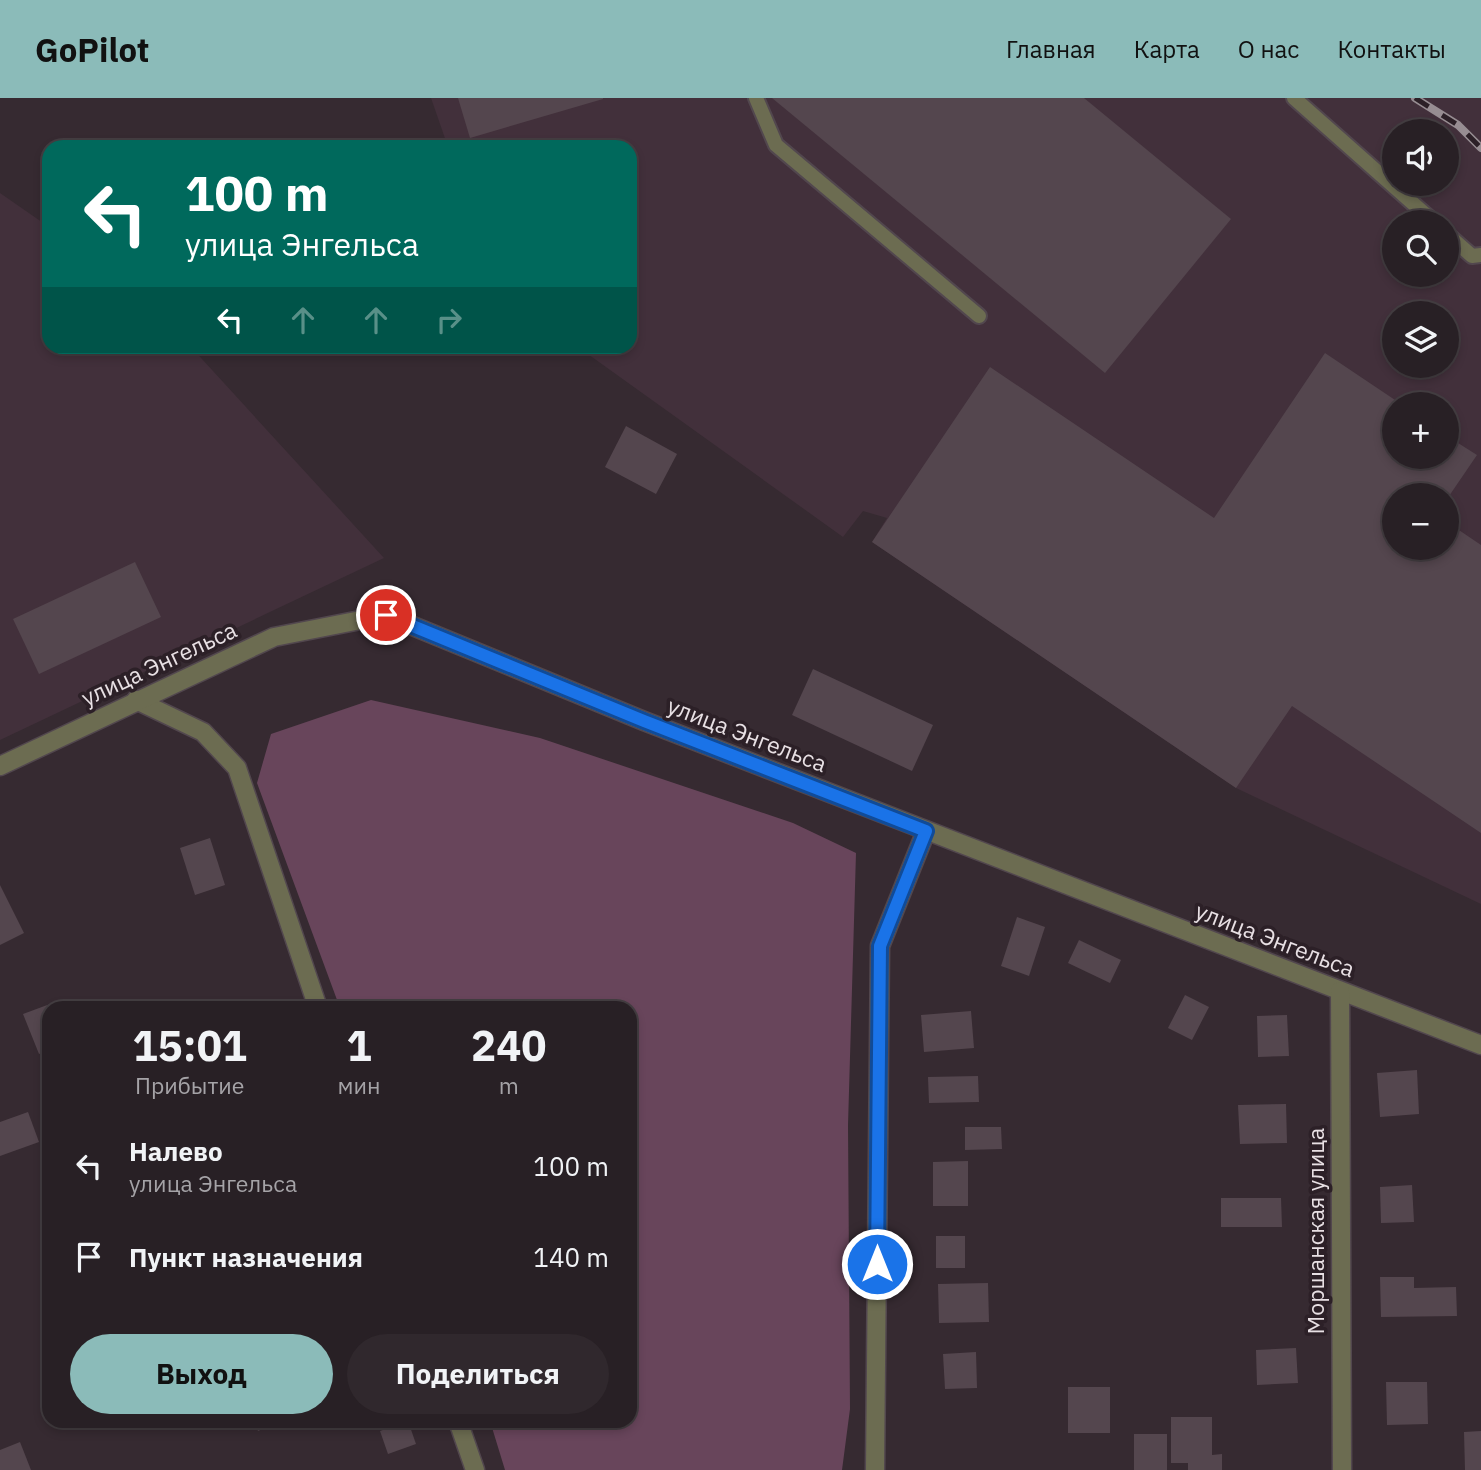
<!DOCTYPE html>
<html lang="ru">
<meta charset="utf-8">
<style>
body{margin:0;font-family:"IBM Plex Sans",sans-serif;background:#30282d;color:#f1f3f6;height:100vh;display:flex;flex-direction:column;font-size:26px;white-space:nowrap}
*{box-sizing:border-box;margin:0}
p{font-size:23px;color:#a5a3a7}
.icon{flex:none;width:38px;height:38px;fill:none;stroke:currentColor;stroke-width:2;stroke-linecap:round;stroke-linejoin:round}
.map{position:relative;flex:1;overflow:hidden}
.side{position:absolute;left:42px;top:903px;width:595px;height:427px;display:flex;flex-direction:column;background:#282025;border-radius:21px;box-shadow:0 4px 10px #0003,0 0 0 2px #443e42}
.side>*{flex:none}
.top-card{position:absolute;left:42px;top:42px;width:595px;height:214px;border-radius:21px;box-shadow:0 4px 10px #0003,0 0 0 2px #443e42;background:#00695c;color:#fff;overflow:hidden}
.fabs{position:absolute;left:1382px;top:21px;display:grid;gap:14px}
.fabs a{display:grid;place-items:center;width:77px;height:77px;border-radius:50%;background:#282025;box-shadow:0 4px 10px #0003,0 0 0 2px #443e42;font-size:35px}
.pin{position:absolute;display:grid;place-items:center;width:60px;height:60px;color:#fff;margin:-30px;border:4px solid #fff;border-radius:50%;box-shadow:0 2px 7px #0007}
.me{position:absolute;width:77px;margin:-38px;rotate:0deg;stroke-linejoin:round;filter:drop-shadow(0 0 5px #0008)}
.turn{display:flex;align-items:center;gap:24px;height:147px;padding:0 28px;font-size:32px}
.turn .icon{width:91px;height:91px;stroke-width:2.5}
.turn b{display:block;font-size:49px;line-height:60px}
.lanes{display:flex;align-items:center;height:66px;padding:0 28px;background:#0003;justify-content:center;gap:35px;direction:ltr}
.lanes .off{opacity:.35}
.eta{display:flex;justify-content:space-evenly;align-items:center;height:119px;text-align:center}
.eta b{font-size:42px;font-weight:700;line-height:49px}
.button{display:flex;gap:14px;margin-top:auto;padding:14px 28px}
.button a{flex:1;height:80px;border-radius:42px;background:#8bbbb9;color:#111;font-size:28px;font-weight:700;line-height:80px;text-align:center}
.button a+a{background:#30282d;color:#f1f3f6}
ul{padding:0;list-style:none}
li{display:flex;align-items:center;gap:21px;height:91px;padding:0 28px}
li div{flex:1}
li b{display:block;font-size:26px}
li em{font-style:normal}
header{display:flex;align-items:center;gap:42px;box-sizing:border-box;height:98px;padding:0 35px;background:#8bbbb9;color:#111}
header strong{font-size:33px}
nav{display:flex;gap:38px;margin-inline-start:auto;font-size:24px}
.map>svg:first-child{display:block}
</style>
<header>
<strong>GoPilot</strong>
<nav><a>Главная</a><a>Карта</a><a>О нас</a><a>Контакты</a></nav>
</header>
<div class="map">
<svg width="1481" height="1372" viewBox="0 0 1481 1372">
<rect width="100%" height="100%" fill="#362a31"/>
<!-- built -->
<g fill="#42303b" fill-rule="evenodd">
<path d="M431 0H1481V806L1236 690 872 444 887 420 863 413 843 439 578 249 630 248V49H448ZM1395 33H1447V86H1395ZM1395 124H1447V177H1395ZM1395 215H1447V268H1395ZM1395 306H1447V359H1395ZM1395 397H1447V450H1395Z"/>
<path d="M0 95 49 129V248L191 249 384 460 0 642Z"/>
</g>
<!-- green -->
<path fill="#68455b" d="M371 602 540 640 793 725 856 755 848 1027 850 1311 842 1372H505L490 1323H630V910H340L257 685 271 636Z"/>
<!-- building -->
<g fill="#54464e">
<path d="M458 0H603V1L470 40Z"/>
<path d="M772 0H1084L1231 121 1105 275Z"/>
<path d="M1325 255 1401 306H1395V359H1447V338L1477 357 1447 401V397H1395V450H1447V424L1481 447V735L1292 608 1236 690 872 444 990 269 1214 420Z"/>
<path d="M626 328 677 356 656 396 605 369Z"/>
<path d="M135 464 161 519 39 576 13 521Z"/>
<path d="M813 571 933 627 912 673 792 617Z"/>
<path d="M210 740 225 787 195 797 180 750Z"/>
<path d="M0 787 24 835 0 847Z"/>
<path d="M1017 819 1045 829 1029 878 1001 868Z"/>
<path d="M1079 842 1121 862 1110 885 1068 865Z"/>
<path d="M1185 897 1209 909 1192 942 1168 930Z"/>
<path d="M50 906 49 952 39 956 23 916Z"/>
<path d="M971 913 974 950 924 954 921 917Z"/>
<path d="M1287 917 1289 958 1258 959 1257 918Z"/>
<path d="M1417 972 1419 1016 1380 1019 1377 975Z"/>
<path d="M978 978 979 1004 929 1005 928 979Z"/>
<path d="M1286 1006 1287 1045 1240 1046 1238 1007Z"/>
<path d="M28 1014 39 1044 0 1058V1024Z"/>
<path d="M965 1029H1001L1002 1051 965 1052Z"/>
<path d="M968 1063V1108H933V1064Z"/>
<path d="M1412 1087 1414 1124 1381 1125 1380 1089Z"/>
<path d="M1221 1100H1281L1282 1129H1221Z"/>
<rect x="936" y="1138" width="29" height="32"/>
<path d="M1380 1179H1414V1190L1456 1189 1457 1218 1381 1219Z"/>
<path d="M988 1185 989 1224 939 1225 938 1186Z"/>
<path d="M1296 1250 1298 1285 1257 1287 1256 1252Z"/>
<path d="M976 1254 977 1290 945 1291 943 1256Z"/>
<path d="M1386 1284H1427L1428 1326 1387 1327Z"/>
<rect x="1068" y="1289" width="42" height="46"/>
<path d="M1171 1319H1212V1357L1222 1356V1372H1188V1365H1171Z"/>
<path d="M254 1323H281L258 1333Z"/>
<path d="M408 1323 416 1346 388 1356 380 1333Z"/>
<path d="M1481 1333V1372H1465L1464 1334Z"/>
<rect x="1134" y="1336" width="33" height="36"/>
<path d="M20 1344 31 1372H0V1352Z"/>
</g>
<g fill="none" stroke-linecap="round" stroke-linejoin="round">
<!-- service casing -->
<g stroke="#52474e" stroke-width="18">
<g id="service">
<path d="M756 0 776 47 979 218"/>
<path d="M1294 0 1434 124"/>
<path d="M1447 136 1472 158 1481 157"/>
</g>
</g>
<!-- minor casing -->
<g stroke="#52474e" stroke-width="21">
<g id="minor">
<path d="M136 602 203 634 237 670 318 910"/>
<path d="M0 668 274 539 386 517 644 623 1481 947"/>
<path d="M1340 893 1342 1372"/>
<path d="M458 1323 475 1372"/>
<path d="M875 1372 880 848 926 733"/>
</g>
</g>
<!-- service -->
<use href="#service" stroke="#6c6c51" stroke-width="14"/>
<!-- minor -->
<use href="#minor" stroke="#6c6c51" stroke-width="18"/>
<!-- rail casing -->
<g stroke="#978d92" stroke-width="8">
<path id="rail" d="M1415 0 1458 27 1481 50"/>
</g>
<!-- rail -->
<use href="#rail" stroke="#2c2027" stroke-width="5" stroke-dasharray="16" stroke-linecap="butt"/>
</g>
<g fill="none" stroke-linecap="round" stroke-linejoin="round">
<!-- route casing -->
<g stroke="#114b97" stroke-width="18">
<path id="route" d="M386 517 644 623 926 733 880 848 877 1166"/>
</g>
<!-- route -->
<use href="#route" stroke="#1a73e8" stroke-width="12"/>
</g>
<g text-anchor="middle" stroke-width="7" stroke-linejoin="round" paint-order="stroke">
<!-- street labels -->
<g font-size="23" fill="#e8e0e4" stroke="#2c2027">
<text transform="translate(159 566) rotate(-25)" y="8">улица Энгельса</text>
<text transform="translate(747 637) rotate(21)" y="8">улица Энгельса</text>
<text transform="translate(1275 842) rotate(21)" y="8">улица Энгельса</text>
<text transform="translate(1316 1133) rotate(-90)" y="8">Моршанская улица</text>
</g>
</g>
</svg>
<div class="fabs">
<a><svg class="icon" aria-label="sound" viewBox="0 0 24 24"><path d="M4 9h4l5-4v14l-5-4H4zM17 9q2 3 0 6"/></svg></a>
<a><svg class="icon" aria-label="search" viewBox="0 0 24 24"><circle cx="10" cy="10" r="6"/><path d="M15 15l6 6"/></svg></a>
<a><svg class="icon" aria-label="layers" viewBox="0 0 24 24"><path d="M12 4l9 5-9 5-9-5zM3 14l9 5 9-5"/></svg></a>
<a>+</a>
<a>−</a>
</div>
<div class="pin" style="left:386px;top:517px;background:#d93025"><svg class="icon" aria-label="arrive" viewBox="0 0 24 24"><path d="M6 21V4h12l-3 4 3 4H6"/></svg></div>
<svg class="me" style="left:877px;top:1166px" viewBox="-20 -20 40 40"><circle r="17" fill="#1a73e8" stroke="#fff" stroke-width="3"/><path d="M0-11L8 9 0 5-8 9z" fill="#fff"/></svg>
<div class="top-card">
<div class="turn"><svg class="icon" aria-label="left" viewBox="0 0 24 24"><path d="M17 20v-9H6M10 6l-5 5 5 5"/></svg><div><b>100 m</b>улица Энгельса</div></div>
<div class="lanes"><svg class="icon" aria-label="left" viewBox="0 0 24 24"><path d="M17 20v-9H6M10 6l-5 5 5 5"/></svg><svg class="icon off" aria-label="ahead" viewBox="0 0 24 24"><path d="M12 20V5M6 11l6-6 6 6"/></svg><svg class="icon off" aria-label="ahead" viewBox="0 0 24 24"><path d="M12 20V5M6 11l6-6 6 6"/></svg><svg class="icon off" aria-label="right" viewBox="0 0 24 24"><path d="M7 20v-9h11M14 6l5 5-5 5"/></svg></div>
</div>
<section class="side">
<div class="eta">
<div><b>15:01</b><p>Прибытие</p></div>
<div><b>1</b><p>мин</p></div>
<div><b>240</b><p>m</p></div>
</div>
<ul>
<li><svg class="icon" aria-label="left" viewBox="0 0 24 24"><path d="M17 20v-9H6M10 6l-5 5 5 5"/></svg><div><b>Налево</b><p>улица Энгельса</p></div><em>100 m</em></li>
<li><svg class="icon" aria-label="arrive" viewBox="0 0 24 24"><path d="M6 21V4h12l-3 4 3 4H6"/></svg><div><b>Пункт назначения</b></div><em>140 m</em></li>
</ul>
<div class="button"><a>Выход</a><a>Поделиться</a></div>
</section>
</div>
